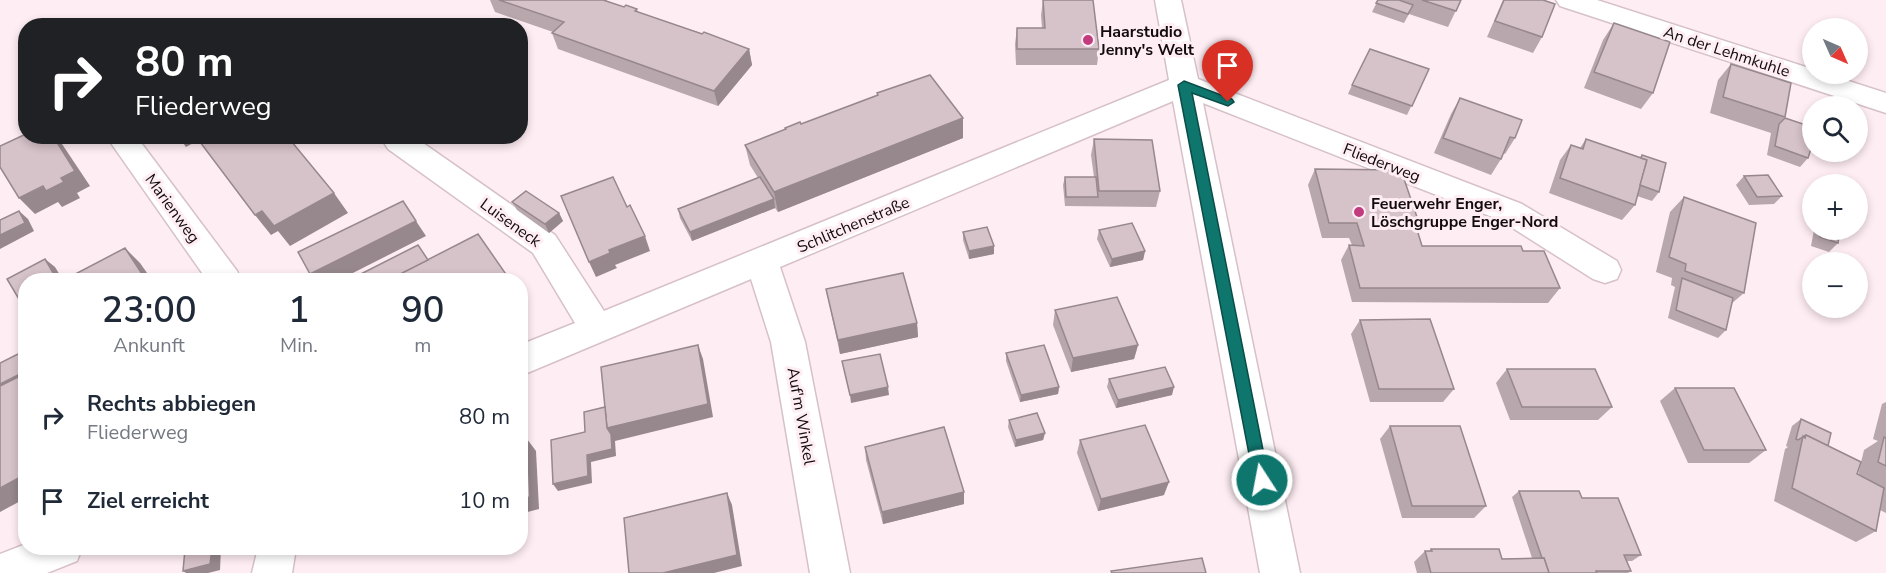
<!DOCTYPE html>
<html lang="de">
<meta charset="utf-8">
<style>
body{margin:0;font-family:"Nunito Sans",sans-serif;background:#f6f6f7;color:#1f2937;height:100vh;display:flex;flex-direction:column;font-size:22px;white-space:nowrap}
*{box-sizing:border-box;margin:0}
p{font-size:20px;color:#747a83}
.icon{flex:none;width:33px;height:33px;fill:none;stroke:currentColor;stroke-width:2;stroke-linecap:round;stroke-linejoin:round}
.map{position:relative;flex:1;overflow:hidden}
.side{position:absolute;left:18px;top:273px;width:510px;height:282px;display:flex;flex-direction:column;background:#fff;border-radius:24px;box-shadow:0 3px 9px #0003}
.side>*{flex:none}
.top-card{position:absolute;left:18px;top:18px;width:510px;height:126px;border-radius:24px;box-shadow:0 3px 9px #0003;background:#202124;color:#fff;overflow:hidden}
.needle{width:39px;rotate:135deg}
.tools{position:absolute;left:1802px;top:18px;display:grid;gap:12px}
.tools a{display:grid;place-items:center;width:66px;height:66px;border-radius:50%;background:#fff;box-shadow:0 3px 9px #0003;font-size:30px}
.pin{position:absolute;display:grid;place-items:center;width:51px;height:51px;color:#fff;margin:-62px -26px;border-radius:50% 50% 50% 0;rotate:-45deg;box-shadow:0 0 6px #0007}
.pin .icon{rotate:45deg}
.me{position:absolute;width:66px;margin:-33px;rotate:349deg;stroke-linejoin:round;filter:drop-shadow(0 0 4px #0008)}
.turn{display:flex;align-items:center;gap:21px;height:126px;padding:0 18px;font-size:27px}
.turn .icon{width:78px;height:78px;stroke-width:2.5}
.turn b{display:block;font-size:42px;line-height:51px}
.eta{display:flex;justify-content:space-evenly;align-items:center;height:102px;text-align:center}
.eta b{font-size:36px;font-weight:600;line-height:42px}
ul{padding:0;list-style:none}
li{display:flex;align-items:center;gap:18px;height:84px;padding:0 18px}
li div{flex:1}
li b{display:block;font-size:22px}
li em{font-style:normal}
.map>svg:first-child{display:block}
</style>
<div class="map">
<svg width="1886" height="573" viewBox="0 0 1886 573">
<rect width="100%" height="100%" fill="#feedf3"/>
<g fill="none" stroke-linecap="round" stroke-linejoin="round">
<!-- minor casing -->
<g stroke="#d6c1c8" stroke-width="3">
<g id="minor">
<path d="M1155 0H1181L1198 79 1522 204 1617 261 1621 270 1617 279 1605 283 1593 279 1500 220 1203 103 1300 573H1260L1173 101 780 267 805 342 850 573H810L771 342 751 279 520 376V345L575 323 533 253 388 149 383 141 386 136H413L555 235 604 311 1169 80Z"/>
<path d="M1556 0H1597L1812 69V74H1827L1886 93V113L1560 6Z"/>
<path d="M106 136H136L237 271 241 280H207Z"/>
<path d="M26 544V548H82L77 561 47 573H0V554Z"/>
<path d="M258 548H296L292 573H252Z"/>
</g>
</g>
<!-- minor -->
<use href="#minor" fill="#fff" fill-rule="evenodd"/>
</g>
<!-- wall -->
<g fill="#b8a7ad">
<path d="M490 0H607V1L624 7 637 9 638 12 749 49 752 65 718 106 558 49 552 33 553 32 495 12Z"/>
<path d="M1043 0 1099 49 1097 65H1016L1015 44 1017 28H1042L1041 15Z"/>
<path d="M1378 0H1461L1448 27 1409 14 1404 23 1372 12Z"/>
<path d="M1503 0H1543L1542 37 1533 53 1487 37Z"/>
<path d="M1614 23 1653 93 1641 109 1584 88 1603 40Z"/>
<path d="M1731 64 1785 118 1808 158 1800 167 1767 155 1771 133 1710 113 1718 80Z"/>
<path d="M1429 69 1407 115 1348 94 1352 85Z"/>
<path d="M877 93 963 138 778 212 775 208 692 241 680 218 678 209 758 178 750 165 745 145 786 130 785 128 801 124 877 95Z"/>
<path d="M1460 98 1515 138 1505 154 1503 153 1501 159 1491 175 1434 153 1451 114Z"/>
<path d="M1094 139 1160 191 1156 207 1065 206 1063 185 1065 177H1094L1091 155Z"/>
<path d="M1586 139 1640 157 1642 155 1659 192 1652 201 1637 196 1635 205 1622 220 1549 193 1560 160 1571 145 1580 148Z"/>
<path d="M1813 152H1839L1832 159Z"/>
<path d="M1315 169 1419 223 1416 229 1422 246 1523 251 1560 288 1548 303 1352 302 1341 260 1349 245H1352L1349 238H1322L1308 185Z"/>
<path d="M1744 176 1782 196 1774 204 1749 205 1736 185Z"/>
<path d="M1684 197 1744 293 1731 304 1726 330 1718 338 1668 318 1675 287 1671 285 1672 278 1656 272 1670 212Z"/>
<path d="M512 202 559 213 563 221 549 233 517 210Z"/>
<path d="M1099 230 1145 251 1143 260 1110 267 1097 239Z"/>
<path d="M1814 230H1840L1838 243 1829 252 1811 246Z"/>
<path d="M963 232 994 254 969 259 963 240Z"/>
<path d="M826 289 917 323 918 337 840 354 829 303Z"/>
<path d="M1055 310 1138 345 1134 359 1071 372 1053 325Z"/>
<path d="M1360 320 1454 389 1443 402H1370L1351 334Z"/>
<path d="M1006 353 1059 387 1058 394 1020 402 1006 361Z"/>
<path d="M1507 369 1612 407 1598 420H1510L1496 383Z"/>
<path d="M1109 379 1172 395 1116 408 1107 387Z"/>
<path d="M1675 388 1766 450 1749 463H1688L1660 401Z"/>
<path d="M1886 402V513L1880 510 1876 531 1856 542 1774 501 1785 449 1788 447 1786 446 1792 426 1801 419 1858 475 1864 450 1878 441 1873 439 1882 404Z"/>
<path d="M1009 420 1045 433 1043 440 1015 447 1008 427Z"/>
<path d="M1390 426 1486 506 1474 518H1402L1380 439Z"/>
<path d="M1080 440 1164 495 1098 511 1077 453Z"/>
<path d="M865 447 964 492V504L883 524 866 460Z"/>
<path d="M1519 491 1582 498 1641 555 1632 561H1627L1631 571 1628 573H1417L1414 562 1425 551H1429L1431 549 1502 559 1532 558 1512 497Z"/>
</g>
<!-- shaded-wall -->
<g fill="#96888d">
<path d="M749 49 752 65 718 106 714 91Z"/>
<path d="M963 118V138L778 212 774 192Z"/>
<path d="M53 136H57L60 141 90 186 77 193 80 198 62 207 58 202 35 214 19 198 61 178Z"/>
<path d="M178 136H206L186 147Z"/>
<path d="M334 193 348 213 290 246 278 231 271 235 255 215 262 211Z"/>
<path d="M774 199 775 208 692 241 690 232Z"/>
<path d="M19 211 28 219 34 231 0 249V235Z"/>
<path d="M559 213 563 221 549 233 545 224Z"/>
<path d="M416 221 426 236 339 280H315L310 274Z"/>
<path d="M645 236 650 251 615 265 617 268 596 277 589 262 609 250Z"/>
<path d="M994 246V254L969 259V251Z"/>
<path d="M125 248 140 263 152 280H138Z"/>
<path d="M1145 251 1143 260 1110 267 1112 259Z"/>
<path d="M45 259 55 267 63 280H47Z"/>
<path d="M917 323 918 337 840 354 838 340Z"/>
<path d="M698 345 703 359 713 417 615 441 616 456 591 462 592 483 558 491 553 484 587 455 607 428Z"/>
<path d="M1138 345 1134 359 1071 372 1073 358Z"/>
<path d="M26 371V384L0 389V384Z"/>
<path d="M888 387 889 395 851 403 850 395Z"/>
<path d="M1059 387 1058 394 1020 402 1021 395Z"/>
<path d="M1174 387 1172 395 1116 408 1118 400Z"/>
<path d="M26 420V430L22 422Z"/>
<path d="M1045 433 1043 440 1015 447 1016 440Z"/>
<path d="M527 439 536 451 539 509 520 514V499Z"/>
<path d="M26 474V498L0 512V488Z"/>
<path d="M1169 482 1164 495 1098 511 1101 499Z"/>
<path d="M964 492V504L883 524 882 512Z"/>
<path d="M727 493 732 505 742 566 714 573H663Z"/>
<path d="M212 548H221L220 570 208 573H186L183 571Z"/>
</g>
<!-- building -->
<g fill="#d6c2c9" stroke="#96888d" stroke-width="1.5">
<path d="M499 0H603L624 7 626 5 637 9 635 11 702 34 704 32 749 49 714 91 552 33 564 22Z"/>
<path d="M1043 0H1093L1099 49H1017V28H1045Z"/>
<path d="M1378 0H1399L1413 5 1408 14 1376 3Z"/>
<path d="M1422 0H1461L1456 11Z"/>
<path d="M1504 0H1543L1555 4 1542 37 1495 21Z"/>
<path d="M1614 23 1670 42 1653 93 1594 72Z"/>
<path d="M1370 49 1429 69 1412 106 1352 85Z"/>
<path d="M1731 64 1791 83 1785 117 1723 97Z"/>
<path d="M930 75 963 118 774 192 745 145 786 129 785 128 800 122 801 124 878 95 877 93Z"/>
<path d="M1460 98 1522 120 1515 138 1510 137 1501 159 1443 138Z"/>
<path d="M1785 118 1812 127V146L1808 158 1775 146 1779 124Z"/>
<path d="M26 134V136H53L75 171 61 178 64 182 46 191 43 186 19 198 0 167V146Z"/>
<path d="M210 136H287L334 193 274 226 262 211 255 215 200 142Z"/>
<path d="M1094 139 1152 140 1160 191H1099Z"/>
<path d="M1586 139 1647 160 1635 205 1560 178 1571 145 1583 149Z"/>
<path d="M1642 155 1666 163 1659 192 1640 185 1647 160 1641 158Z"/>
<path d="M1315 169 1401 170 1419 223H1415L1422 246H1521L1523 251H1544L1560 288H1360L1349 245 1364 246 1357 223H1329Z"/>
<path d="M1768 175 1782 196 1757 197 1744 176Z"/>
<path d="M613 177 627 207 630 205 645 236 609 250 610 253 589 262 561 196Z"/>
<path d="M760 177 774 199 690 232 678 209Z"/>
<path d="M1065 177H1096L1098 197H1066Z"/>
<path d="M526 191 559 213 545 224 512 202Z"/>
<path d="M1684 197 1756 223 1744 293 1685 271 1686 264 1669 257Z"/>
<path d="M403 201 416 221 310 274 298 252Z"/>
<path d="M19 211 25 223 0 235V220Z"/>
<path d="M1132 223 1145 251 1112 259 1099 230Z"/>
<path d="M987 227 994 246 969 251 963 232Z"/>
<path d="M1821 230H1840L1838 243 1820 237Z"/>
<path d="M478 234 510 280H401L398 275Z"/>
<path d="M418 245 428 260 398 275 401 280H349Z"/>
<path d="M125 248 144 277 138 280H64Z"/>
<path d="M45 259 55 276 47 280H26V311L7 279Z"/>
<path d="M903 273 917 323 838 340 826 289Z"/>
<path d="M1682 278 1733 298 1726 330 1676 310Z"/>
<path d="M1117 297 1138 345 1073 358 1055 310Z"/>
<path d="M1430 319 1454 389H1379L1360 320Z"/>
<path d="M698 345 708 404 607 428 601 367Z"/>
<path d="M1044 345 1059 387 1021 395 1006 353Z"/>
<path d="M26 350V371L0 384V363Z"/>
<path d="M880 354 888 387 850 395 842 361Z"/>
<path d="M1165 367 1174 387 1118 400 1109 379Z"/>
<path d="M1507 369H1595L1612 407H1522Z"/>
<path d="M26 373V420L22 422 25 429H26V474L0 488V386Z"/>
<path d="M1675 388H1734L1766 450H1704Z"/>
<path d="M605 407 607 428 611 434 612 449 587 455 588 476 553 484 551 440 585 432 584 412Z"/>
<path d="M1037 413 1045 433 1016 440 1009 420Z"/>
<path d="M1801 419 1831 433 1828 446 1806 435 1798 440 1796 439Z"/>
<path d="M1145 425 1169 482 1101 499 1080 440Z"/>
<path d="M1390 426H1460L1486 506H1412Z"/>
<path d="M944 427 964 492 882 512 865 447Z"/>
<path d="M1806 435 1861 462 1857 474 1884 488 1876 531 1792 488 1803 436 1805 438Z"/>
<path d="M1884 437 1886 438V466L1878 462Z"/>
<path d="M527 439 530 497 520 499V440Z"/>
<path d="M1519 491H1579L1582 498H1618L1641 555H1624L1631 571H1596L1597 573H1549L1544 558H1542Z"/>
<path d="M727 493 737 555 663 573H629L624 518Z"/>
<path d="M190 548H212L210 564 183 571 185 549Z"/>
<path d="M1431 549H1499L1502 559 1544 558 1549 573H1431L1425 551H1432Z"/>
<path d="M1202 558 1206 573H1112L1111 571Z"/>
</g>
<!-- route -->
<path fill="#0f766e" stroke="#0a4d48" stroke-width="1.5" d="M1184 81 1232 99 1234 102 1228 106 1192 93 1269 480 1267 485 1262 487 1256 485 1254 480 1178 85Z"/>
<!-- markers -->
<g fill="#c13c7e" stroke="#feedf3" stroke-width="2">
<circle cx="1088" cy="40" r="6"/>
<circle cx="1359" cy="212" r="6"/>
</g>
<g text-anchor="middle" stroke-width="6" stroke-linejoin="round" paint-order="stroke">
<!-- poi labels -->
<g font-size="16" font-weight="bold" fill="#120b0d" stroke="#feedf3" text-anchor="start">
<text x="1100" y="37">Haarstudio<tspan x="1100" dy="18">Jenny's Welt</tspan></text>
<text x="1371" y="209">Feuerwehr Enger,<tspan x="1371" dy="18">Löschgruppe Enger-Nord</tspan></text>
</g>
<!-- street labels -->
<g font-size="16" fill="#120b0d" stroke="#feedf3">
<text transform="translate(1727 51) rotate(18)" y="6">An der Lehmkuhle</text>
<text transform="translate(1382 162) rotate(21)" y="6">Fliederweg</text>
<text transform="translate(173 208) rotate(54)" y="6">Marienweg</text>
<text transform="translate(511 222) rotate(36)" y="6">Luiseneck</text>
<text transform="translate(853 224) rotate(-23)" y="6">Schlitchenstraße</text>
<text transform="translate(802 416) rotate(80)" y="6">Auf'm Winkel</text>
</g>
</g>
</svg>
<div class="tools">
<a><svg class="needle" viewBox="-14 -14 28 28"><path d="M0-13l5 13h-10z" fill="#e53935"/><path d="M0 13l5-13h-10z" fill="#747a83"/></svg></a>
<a><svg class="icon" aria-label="search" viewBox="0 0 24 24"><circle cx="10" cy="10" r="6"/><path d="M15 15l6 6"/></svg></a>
<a>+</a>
<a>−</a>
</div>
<div class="pin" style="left:1228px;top:102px;background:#d93025"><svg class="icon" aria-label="arrive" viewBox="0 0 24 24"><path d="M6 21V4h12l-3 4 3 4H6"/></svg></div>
<svg class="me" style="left:1262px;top:480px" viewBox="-20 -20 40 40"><circle r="17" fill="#0f766e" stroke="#fff" stroke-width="3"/><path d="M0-11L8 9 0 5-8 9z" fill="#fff"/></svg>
<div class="top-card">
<div class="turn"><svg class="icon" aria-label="right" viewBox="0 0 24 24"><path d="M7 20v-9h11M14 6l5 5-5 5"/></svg><div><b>80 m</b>Fliederweg</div></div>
</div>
<section class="side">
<div class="eta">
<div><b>23:00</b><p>Ankunft</p></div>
<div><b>1</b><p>Min.</p></div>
<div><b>90</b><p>m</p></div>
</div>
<ul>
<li><svg class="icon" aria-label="right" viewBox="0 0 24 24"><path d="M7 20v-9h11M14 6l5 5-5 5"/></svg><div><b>Rechts abbiegen</b><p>Fliederweg</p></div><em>80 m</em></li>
<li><svg class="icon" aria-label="arrive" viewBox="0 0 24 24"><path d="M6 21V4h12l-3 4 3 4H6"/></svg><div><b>Ziel erreicht</b></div><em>10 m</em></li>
</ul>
</section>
</div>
